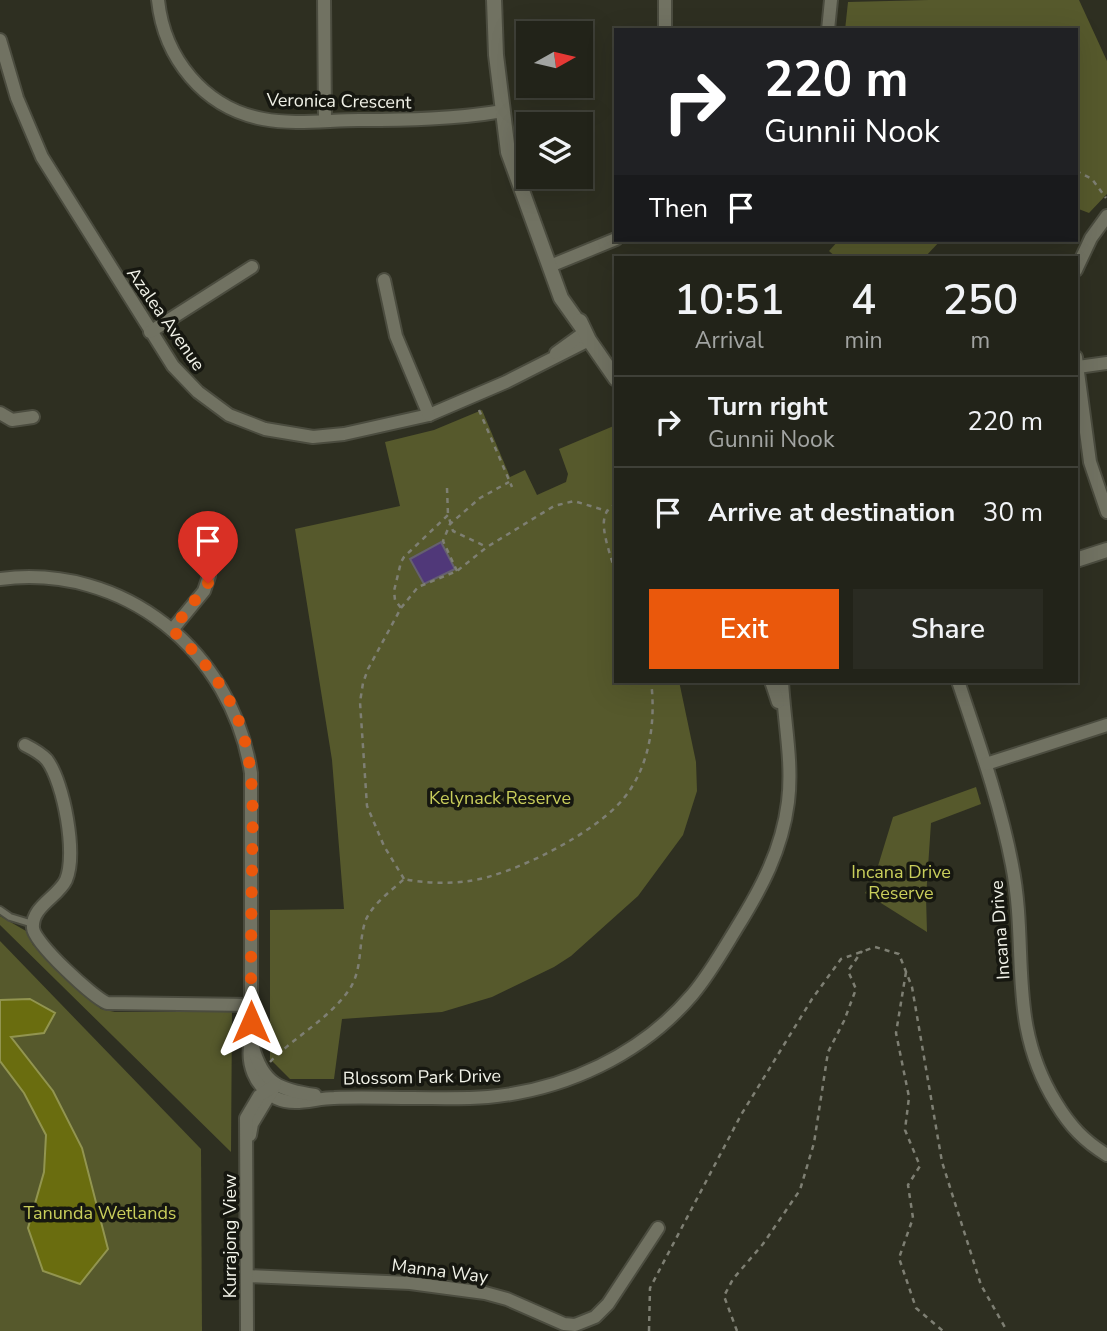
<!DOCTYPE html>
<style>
body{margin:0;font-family:"Nunito Sans",sans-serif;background:#2a2b22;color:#f1f3f6;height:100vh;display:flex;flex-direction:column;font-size:26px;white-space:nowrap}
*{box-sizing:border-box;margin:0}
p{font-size:23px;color:#a2a4a2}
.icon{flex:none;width:38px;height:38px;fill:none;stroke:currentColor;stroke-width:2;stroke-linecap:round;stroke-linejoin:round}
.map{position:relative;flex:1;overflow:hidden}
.sheet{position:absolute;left:614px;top:256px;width:464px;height:427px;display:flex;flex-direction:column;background:#222319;border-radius:0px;box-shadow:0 7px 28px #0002,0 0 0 2px #3f4038}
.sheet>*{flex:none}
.banner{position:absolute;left:614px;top:28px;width:464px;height:214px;border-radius:0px;box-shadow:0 7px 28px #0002,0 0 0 2px #3f4038;background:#202124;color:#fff;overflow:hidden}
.needle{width:46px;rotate:82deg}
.tools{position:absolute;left:516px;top:21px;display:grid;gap:14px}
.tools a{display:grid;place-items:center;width:77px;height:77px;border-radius:0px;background:#222319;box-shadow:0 7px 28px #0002,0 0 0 2px #3f4038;font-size:35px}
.pin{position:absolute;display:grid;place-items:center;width:60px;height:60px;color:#fff;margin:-72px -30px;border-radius:50% 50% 50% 0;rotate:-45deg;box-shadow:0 0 7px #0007}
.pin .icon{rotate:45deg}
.me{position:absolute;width:77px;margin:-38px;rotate:0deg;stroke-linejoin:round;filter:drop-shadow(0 0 5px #0008)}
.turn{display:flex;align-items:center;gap:24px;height:147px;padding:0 35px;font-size:32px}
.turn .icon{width:91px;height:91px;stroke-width:2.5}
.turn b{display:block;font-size:49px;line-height:60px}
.then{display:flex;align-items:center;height:66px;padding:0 35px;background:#0003;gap:14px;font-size:26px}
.eta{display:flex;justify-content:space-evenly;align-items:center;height:119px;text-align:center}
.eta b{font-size:42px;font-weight:600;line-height:49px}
.action{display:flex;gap:14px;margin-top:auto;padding:14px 35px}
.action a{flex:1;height:80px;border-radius:0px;background:#ea580c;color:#fff;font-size:28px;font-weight:600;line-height:80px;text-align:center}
.action a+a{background:#2a2b22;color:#f1f3f6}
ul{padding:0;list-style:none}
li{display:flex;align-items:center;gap:21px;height:91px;padding:0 35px;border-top:2px solid #3f4038}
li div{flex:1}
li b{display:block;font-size:26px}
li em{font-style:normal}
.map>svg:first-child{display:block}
</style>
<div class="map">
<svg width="1107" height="1331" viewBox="0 0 1107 1331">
<rect width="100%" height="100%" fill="#2e2f21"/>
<!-- green -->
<g fill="#56592c">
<path d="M928 0H1079L1107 61V194L1089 213 1076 208V30H845L848 2Z"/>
<path d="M839 240H941L925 257H836L829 251Z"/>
<path d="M482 410 510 477 525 470 537 495 566 482 568 474 559 449 616 425V681H679L696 762 697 791 683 835 638 896 571 956 554 967 492 997 442 1012 342 1019 334 1079H290L270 1059V910L344 909 332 760 295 529 400 506 385 442 434 430Z"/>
<path d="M976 787 981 804 931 823 926 897 927 932 865 893 874 879 893 817Z"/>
<path d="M0 916 26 931 33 945 101 1009 115 1012H232L231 1152 0 925Z"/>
<path d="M0 941 201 1149 202 1331H0Z"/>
</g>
<!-- water -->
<path fill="#6a6d0f" stroke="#929550" stroke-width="2" d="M30 999 55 1013 44 1033 11 1037 53 1091 82 1148 108 1249 80 1284 43 1271 28 1228 44 1172 46 1135 24 1093 0 1061V1000Z"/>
<!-- building -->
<path fill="#503879" stroke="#65606f" stroke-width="2" d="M441 542 455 569 424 584 410 559Z"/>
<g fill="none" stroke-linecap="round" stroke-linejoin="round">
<!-- service casing -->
<g stroke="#4b4c3f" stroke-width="10">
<path id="service" d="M0 910 10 917 33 924"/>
</g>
<!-- minor casing -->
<g stroke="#4b4c3f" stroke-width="16">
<g id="minor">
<path d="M158 0C164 58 204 108 263 119 294 125 328 120 359 120 407 120 456 119 503 111"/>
<path d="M324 0 325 121"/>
<path d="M665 0V30"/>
<path d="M828 30 831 0"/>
<path d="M0 40 17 98 42 157 173 366 198 392 229 415 265 429 313 437 344 434 429 415 506 382 589 340"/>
<path d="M550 266 616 239"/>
<path d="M1076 270 1091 238 1107 216"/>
<path d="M384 280 396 336 429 415"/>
<path d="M150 332 252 267"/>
<path d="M556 353 585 332"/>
<path d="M1076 357 1090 462 1107 512"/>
<path d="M1078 367 1107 363"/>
<path d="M0 413 12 420 33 417"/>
<path d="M0 579C124 563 232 651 251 773V1040C246 1063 254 1086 276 1098 295 1107 315 1098 334 1098 360 1097 387 1098 413 1098 438 1098 463 1099 488 1097 565 1090 641 1055 692 995 709 975 722 952 736 929 761 889 782 850 788 802 793 762 784 721 782 681"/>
<path d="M172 630 204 591 209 576"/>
<path d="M771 681 778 702"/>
<path d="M958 681C978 741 1000 802 1012 865 1029 951 1006 1022 1056 1103 1070 1126 1084 1141 1107 1155"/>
<path d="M25 745C33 749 41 753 47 760 64 783 77 854 66 880 58 897 31 907 33 928 34 943 93 997 107 1003L251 1005"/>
<path d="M986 764 1107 725"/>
<path d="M253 1047C263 1084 280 1090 315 1095"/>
<path d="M250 1135 252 1124 273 1089"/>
<path d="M247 1276 410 1283 485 1293 507 1299 564 1324 575 1325 595 1317 608 1304 658 1228"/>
<path d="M247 1331 246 1118 259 1096 275 1085"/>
</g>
</g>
<!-- tertiary casing -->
<g stroke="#4b4c3f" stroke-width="18">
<g id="tertiary">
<path d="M494 0 496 55 508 152 561 298 583 329"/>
<path d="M580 321 589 340 616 379"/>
<path d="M1076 560 1107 550"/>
</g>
</g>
<!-- path -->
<g stroke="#7e7f73" stroke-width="2.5" stroke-dasharray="5 5" stroke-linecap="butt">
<path d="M1076 171 1092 179 1106 198"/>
<path d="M479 410 512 487"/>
<path d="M447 488 448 515"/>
<path d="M616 503C612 507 606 510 605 516 600 529 612 560 616 573"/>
<path d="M457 571 443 541 450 524 480 498 509 482"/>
<path d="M401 608 418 587 457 571 487 547 554 506 574 501 607 511"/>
<path d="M404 879 384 846 367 806 360 702 363 683 368 669 401 608 395 600 394 591 401 562 404 557 448 515 453 531 487 547"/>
<path d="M906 972 896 1033 909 1097 905 1130 920 1166 908 1185 913 1218 899 1258 916 1308 943 1331"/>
<path d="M270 1062C294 1037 329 1019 349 990 363 969 358 945 365 922 371 905 391 891 404 879 423 883 449 884 469 881 513 875 596 833 624 798 650 766 656 721 651 681"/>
<path d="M649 1331 650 1288 741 1115 812 999 841 959 875 947 899 954 912 987 942 1162 981 1285 1007 1331"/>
<path d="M737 1331 724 1296 733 1279 763 1244 800 1190 814 1143 828 1052 844 1021 856 989 848 971 862 951"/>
</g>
<!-- service -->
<use href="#service" stroke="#717262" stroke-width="6"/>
<!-- minor -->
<use href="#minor" stroke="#717262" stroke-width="12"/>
<!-- tertiary -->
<use href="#tertiary" stroke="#717262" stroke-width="14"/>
</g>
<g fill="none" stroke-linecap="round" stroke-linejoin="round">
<!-- route -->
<path stroke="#ea580c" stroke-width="12" stroke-dasharray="0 21.6" d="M208 583 172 630C200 656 224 684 238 719 257 768 252 822 252 873 251 923 251 972 251 1022"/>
</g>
<g text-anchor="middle" stroke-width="7" stroke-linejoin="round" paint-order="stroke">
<!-- street labels -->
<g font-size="18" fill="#f1f2e8" stroke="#161710">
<text transform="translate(339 101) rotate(1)" y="6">Veronica Crescent</text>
<text transform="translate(166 319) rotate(55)" y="6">Azalea Avenue</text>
<text transform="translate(1000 930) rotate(-94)" y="6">Incana Drive</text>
<text transform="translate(422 1077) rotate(-1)" y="6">Blossom Park Drive</text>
<text transform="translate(230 1236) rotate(-90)" y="6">Kurrajong View</text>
<text transform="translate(440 1271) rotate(7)" y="6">Manna Way</text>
</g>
<!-- park labels -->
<g font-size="18" fill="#c9ce5b" stroke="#161710">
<text x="500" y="804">Kelynack Reserve</text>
<text x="901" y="878">Incana Drive<tspan x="901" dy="21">Reserve</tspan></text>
<text x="100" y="1219">Tanunda Wetlands</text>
</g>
</g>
</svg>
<div class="tools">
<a><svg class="needle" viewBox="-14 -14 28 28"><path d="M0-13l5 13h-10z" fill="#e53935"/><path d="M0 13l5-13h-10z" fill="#a2a4a2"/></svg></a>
<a><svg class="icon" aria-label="layers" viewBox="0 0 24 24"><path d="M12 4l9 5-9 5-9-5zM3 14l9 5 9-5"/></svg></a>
</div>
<div class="pin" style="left:208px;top:583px;background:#d93025"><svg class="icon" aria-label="arrive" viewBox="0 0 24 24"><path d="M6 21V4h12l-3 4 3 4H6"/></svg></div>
<svg class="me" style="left:251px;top:1022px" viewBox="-20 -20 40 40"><path d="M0-17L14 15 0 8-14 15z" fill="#ea580c" stroke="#fff" stroke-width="4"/></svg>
<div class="banner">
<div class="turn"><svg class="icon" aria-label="right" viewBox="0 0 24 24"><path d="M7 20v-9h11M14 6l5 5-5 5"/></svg><div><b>220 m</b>Gunnii Nook</div></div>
<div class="then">Then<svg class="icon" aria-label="arrive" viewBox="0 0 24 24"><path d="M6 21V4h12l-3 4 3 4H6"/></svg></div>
</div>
<section class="sheet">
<div class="eta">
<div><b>10:51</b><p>Arrival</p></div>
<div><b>4</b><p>min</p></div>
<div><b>250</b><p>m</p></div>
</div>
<ul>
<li><svg class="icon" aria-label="right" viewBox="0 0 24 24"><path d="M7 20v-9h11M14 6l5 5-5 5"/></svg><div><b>Turn right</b><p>Gunnii Nook</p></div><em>220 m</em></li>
<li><svg class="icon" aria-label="arrive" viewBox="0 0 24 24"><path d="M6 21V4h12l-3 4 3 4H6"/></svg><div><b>Arrive at destination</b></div><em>30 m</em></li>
</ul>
<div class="action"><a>Exit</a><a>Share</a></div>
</section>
</div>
